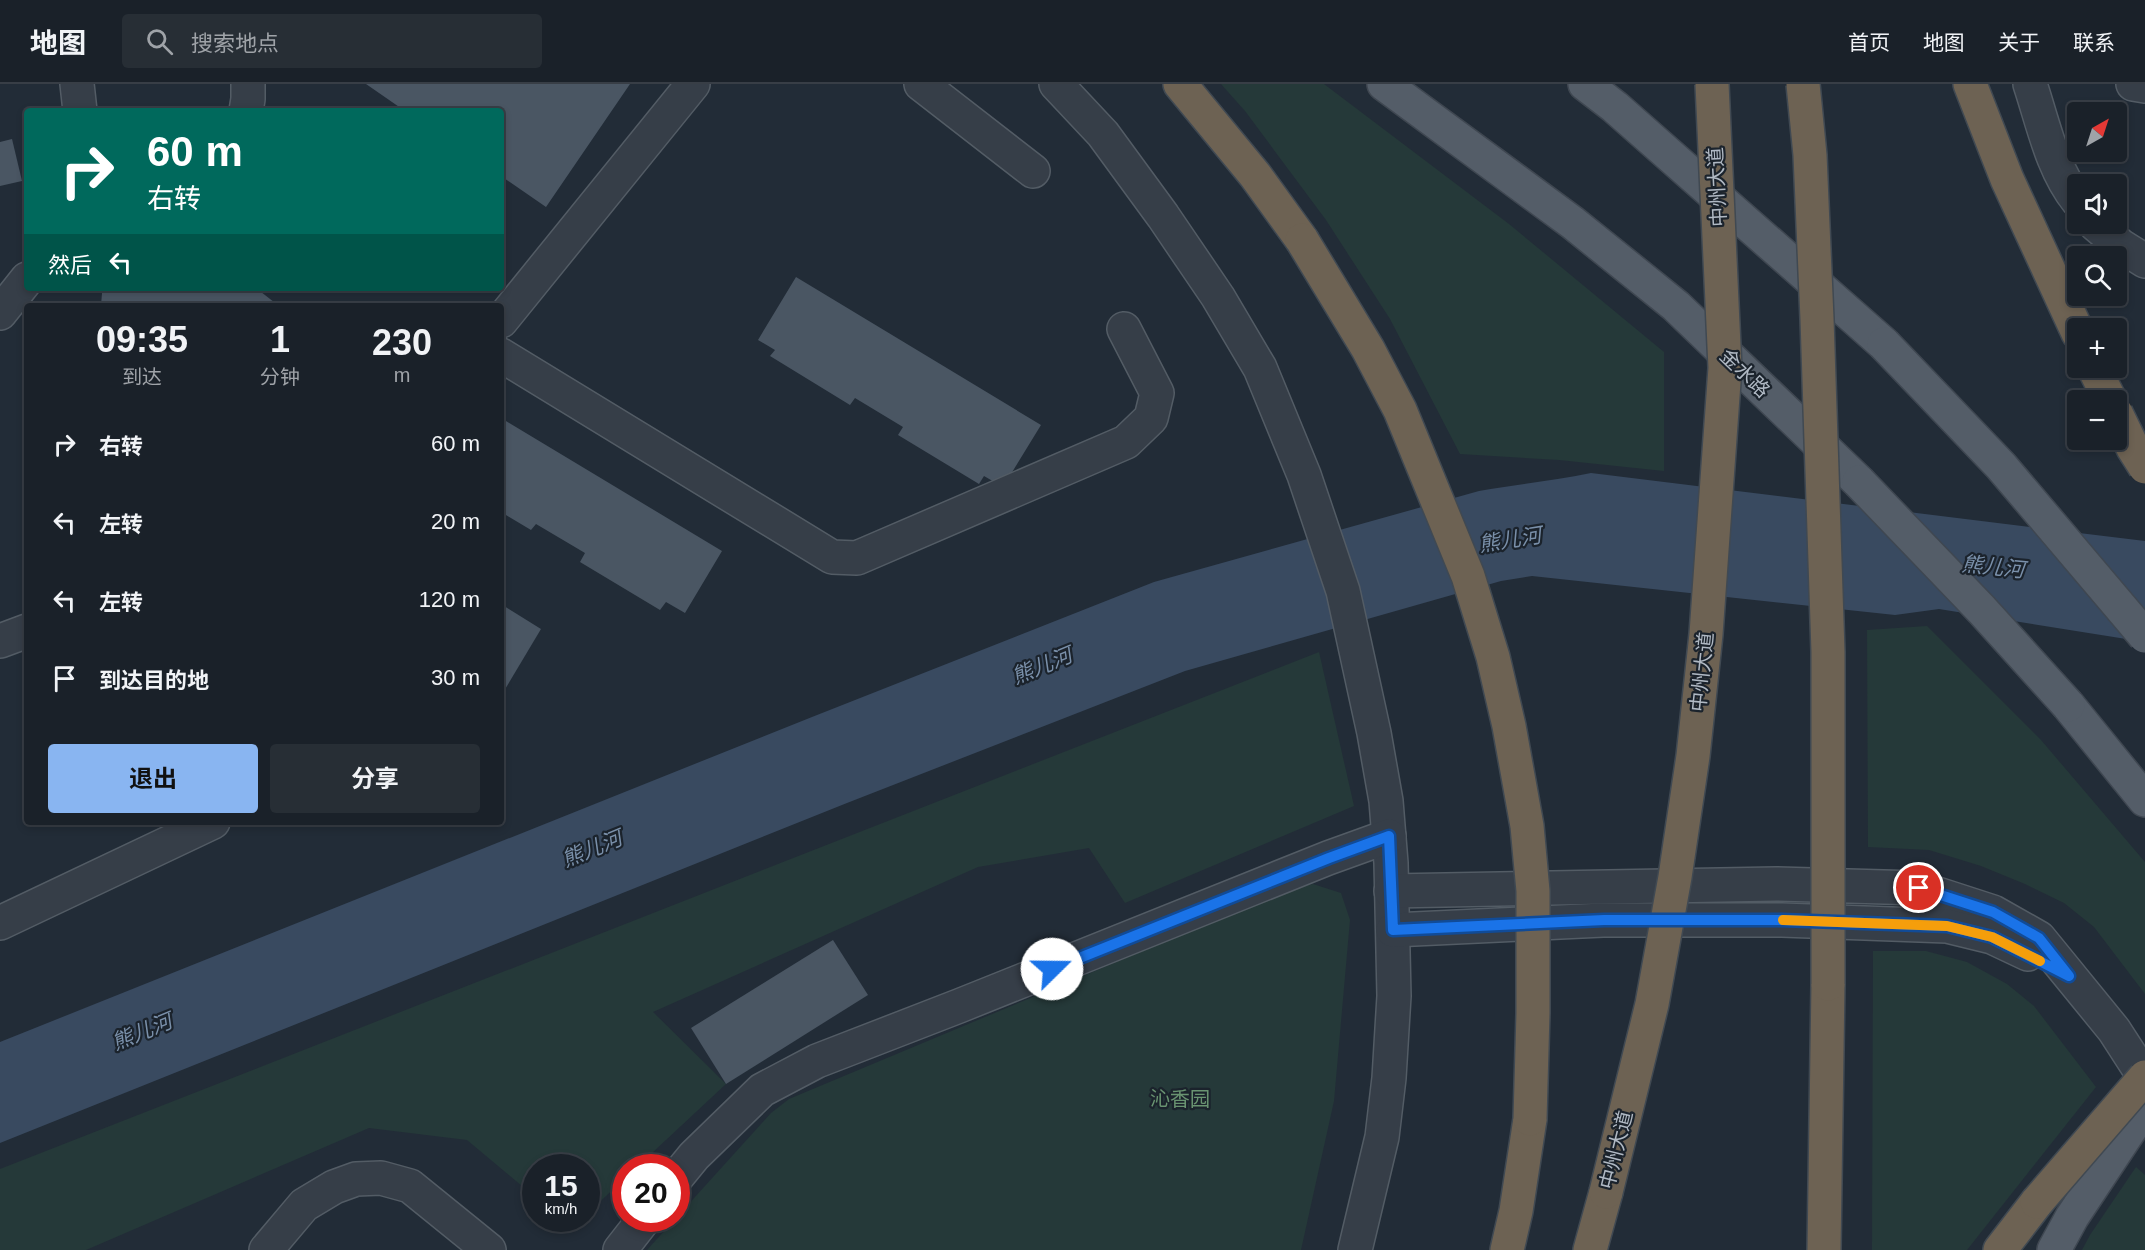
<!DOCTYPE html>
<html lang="zh">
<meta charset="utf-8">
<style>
body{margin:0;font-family:Helvetica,"Noto Sans SC",sans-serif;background:#272e35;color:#f1f3f6;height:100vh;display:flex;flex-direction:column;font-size:22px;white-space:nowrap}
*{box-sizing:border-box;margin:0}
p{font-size:20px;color:#9fa3a8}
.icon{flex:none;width:33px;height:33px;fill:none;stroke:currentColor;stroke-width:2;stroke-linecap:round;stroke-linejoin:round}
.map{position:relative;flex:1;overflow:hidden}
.details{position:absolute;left:24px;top:219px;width:480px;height:522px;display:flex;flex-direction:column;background:#1a2129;border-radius:6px;box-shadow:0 3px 9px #0003,0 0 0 2px #383e46}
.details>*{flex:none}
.top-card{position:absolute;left:24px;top:24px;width:480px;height:183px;border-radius:6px;box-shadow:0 3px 9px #0003,0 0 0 2px #383e46;background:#00695c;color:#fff;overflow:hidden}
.needle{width:39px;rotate:39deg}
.buttons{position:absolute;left:2067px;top:18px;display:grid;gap:12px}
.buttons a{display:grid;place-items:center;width:60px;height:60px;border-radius:6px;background:#1a2129;box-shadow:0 3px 9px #0003,0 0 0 2px #383e46;font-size:30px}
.speed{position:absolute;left:522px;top:1070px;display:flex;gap:12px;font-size:30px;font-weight:700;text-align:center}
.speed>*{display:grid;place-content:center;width:78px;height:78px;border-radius:50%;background:#1a2129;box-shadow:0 3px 9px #0003,0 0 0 2px #383e46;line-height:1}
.speed small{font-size:15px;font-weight:400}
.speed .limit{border:9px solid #d22;background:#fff;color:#111}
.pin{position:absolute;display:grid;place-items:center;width:51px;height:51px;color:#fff;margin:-26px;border:3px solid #fff;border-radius:50%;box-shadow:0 2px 6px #0007}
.me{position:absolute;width:66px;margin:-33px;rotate:68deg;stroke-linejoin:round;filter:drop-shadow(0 0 4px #0008)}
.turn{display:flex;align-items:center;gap:21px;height:126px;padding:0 24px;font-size:27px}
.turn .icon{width:78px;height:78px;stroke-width:2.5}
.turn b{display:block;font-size:42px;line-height:51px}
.then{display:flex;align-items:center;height:57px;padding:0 24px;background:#0003;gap:12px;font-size:22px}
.eta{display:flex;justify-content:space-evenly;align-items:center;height:102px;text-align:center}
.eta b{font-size:36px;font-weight:700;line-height:42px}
.primary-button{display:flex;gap:12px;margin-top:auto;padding:12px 24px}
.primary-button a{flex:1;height:69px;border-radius:6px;background:#89b5f1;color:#111;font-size:24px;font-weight:700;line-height:69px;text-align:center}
.primary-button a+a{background:#272e35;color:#f1f3f6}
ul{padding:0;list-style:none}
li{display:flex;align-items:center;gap:18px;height:78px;padding:0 24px}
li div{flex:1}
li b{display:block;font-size:22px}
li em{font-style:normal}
header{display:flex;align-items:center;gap:36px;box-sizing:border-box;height:84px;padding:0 30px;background:#1a2129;border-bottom:2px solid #383e46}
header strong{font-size:28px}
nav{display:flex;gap:33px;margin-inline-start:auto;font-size:21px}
.search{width:420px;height:54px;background:#272e35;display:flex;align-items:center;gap:15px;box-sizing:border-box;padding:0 21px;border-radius:6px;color:#9fa3a8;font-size:22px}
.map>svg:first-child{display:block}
</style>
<header>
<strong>地图</strong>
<div class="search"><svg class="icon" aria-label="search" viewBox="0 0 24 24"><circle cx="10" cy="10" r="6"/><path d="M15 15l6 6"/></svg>搜索地点</div>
<nav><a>首页</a><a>地图</a><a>关于</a><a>联系</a></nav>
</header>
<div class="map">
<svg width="2145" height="1166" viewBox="0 0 2145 1166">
<rect width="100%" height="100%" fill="#222c37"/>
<!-- green -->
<g fill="#253939">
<path d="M1221 0H1324L1509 140 1664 268V387L1559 376 1460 370 1390 235 1326 136 1245 27Z"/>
<path d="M1927 542 2041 656 2145 778V910L2094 843 2064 819 2025 800 1981 782 1929 766 1868 763 1867 546Z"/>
<path d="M1319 568 1354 722 1125 819 1089 764 978 783 653 928 726 1000 637 1083H626L625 1094 587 1130 586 1083H536L535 1113 467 1056 369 1044 86 1166H0V1085Z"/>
<path d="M1313 800 1341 809 1350 836 1334 1017 1301 1166H647L771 1029 789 1015 1291 805Z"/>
<path d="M1873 867H1926L1967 878 2007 900 2034 922 2096 1003 1967 1166H1872Z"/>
<path d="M2136 1083 2145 1091V1166H2082L2090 1151Z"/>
</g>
<!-- water -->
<path fill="#394a60" d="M1591 389 2145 457V558L1939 525 1895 531 1532 492 1501 497 1185 587 847 719 0 1059V958L812 633 1154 498 1479 407C1516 400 1554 397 1591 389Z"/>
<!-- building -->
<g fill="#4a5663">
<path d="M366 0H630L546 123 501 92V27H405Z"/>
<path d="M12 55 22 97 0 102V58Z"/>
<path d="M796 193 1041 341 1003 403 984 392 979 400 898 351 903 343 855 314 850 321 770 272 775 266 758 256Z"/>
<path d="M121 204H256L279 222H101L102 209Z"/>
<path d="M501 334 722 467 685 529 666 518 660 526 580 478 585 469 536 440 531 446 501 428Z"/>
<path d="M501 520 541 545 501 612Z"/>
<path d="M833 856 868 911 726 1000 691 944Z"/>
</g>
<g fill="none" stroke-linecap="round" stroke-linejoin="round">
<!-- minor casing -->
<g stroke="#535c65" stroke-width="36">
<g id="minor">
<path d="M77 0 80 27"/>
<path d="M921 0 1033 87"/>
<path d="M1056 0 1103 50 1163 132 1218 213 1260 284 1304 391 1343 507 1374 649 1386 717 1391 779 1394 912 1389 994 1382 1053 1355 1166"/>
<path d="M2030 0C2043 39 2052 85 2078 117"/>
<path d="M2133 0 2145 2"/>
<path d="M246 27 248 15V0"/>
<path d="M2095 140 2121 162 2145 177"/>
<path d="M0 229 27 195"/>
<path d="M501 237 693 0"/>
<path d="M501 271 832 473 857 474 1126 358 1151 334 1157 309 1124 245"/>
<path d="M0 557 27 547"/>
<path d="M1391 807 1776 800 1919 804 1993 828 2039 854 2114 946 2145 994"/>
<path d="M0 839 213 738"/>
<path d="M1393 846 1603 836H1782L1947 842 1992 853 2028 870"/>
<path d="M676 1094 694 1072 762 1006 817 977 959 922 1328 774 1389 752"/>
<path d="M266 1166 304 1121 334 1103 356 1095 381 1094 410 1102 489 1166"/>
<path d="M620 1166 645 1134"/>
</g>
</g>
<!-- major casing -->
<g stroke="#3f4751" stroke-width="36">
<g id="major">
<path d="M1384 0 1573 139 1676 222 1859 398"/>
<path d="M1585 0 1615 23 1884 260"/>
<path d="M2068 621 2145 716"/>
<path d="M2054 1166 2072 1133 2145 1023"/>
</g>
</g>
<!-- highway casing -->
<g stroke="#404952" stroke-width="36">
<g id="highway">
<path d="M1180 0 1255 91 1302 156"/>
<path d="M1970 0 2007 95 2078 249"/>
<path d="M2094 284 2110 316"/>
<path d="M1507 1166 1516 1127 1530 1035"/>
<path d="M1590 1166 1606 1108"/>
<path d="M1824 1166 1828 900"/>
<path d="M2000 1166 2037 1118"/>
</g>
</g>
<!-- minor -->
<use href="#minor" stroke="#363e48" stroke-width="33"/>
<!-- major -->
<use href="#major" stroke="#545d68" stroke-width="33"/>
<!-- highway -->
<use href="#highway" stroke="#6d6253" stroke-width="33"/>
<!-- major-bridge casing -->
<g stroke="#3f4751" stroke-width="36" stroke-linecap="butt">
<g id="major-bridge">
<path d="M1884 260 2001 382 2145 552"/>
<path d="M1859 398 1982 526 2068 621"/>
</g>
</g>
<!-- highway-bridge casing -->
<g stroke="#404952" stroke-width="36" stroke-linecap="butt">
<g id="highway-bridge">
<path d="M1803 0 1810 71 1817 235 1828 568V900"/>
<path d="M1302 156 1368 265 1400 326 1468 492 1493 573 1509 642 1527 742 1533 807V929L1530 1035"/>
<path d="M2116 329 2133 364 2145 383"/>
<path d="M1606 1108 1652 920 1675 793 1693 672 1706 550 1725 284 1712 0"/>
<path d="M2037 1118 2145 993"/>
</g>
</g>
<!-- major-bridge -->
<use href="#major-bridge" stroke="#545d68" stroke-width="33"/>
<!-- highway-bridge -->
<use href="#highway-bridge" stroke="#6d6253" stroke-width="33"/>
</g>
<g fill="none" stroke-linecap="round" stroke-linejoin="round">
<!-- route casing -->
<g stroke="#114b97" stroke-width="15">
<path id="route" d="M1052 885 1329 774 1389 752 1393 846 1604 836H1782L1947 842 1992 853 2069 892 2039 854 1993 828 1919 804"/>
</g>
<!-- route -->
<use href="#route" stroke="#1a73e8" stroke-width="10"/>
<!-- slow -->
<path stroke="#f59e0b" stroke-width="10" d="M1783 836 1947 842 1992 853 2040 877"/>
</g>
<g text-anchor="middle" stroke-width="4.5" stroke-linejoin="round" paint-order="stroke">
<!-- street labels -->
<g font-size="20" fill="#b0b9c4" stroke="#1b232c">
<text transform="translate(1717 103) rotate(-93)" y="7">中州大道</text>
<text transform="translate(1745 289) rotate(44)" y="7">金水路</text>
<text transform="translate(1702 588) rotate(-84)" y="7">中州大道</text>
<text transform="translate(1616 1066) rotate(-76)" y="7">中州大道</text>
</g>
<!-- park labels -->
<g font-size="20" fill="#699371" stroke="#1b232c">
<text x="1180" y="1022">沁香园</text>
</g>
<!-- water labels -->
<g font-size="21" font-style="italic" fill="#7a90aa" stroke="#1b232c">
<text transform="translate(1510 456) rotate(-9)" y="7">熊儿河</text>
<text transform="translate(1993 483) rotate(6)" y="7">熊儿河</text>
<text transform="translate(1042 582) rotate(-22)" y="7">熊儿河</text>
<text transform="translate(592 765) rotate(-22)" y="7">熊儿河</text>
<text transform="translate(142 948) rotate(-22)" y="7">熊儿河</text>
</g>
</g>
</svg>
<div class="buttons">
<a><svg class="needle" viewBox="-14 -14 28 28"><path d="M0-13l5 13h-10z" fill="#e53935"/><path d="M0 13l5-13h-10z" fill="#9fa3a8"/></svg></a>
<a><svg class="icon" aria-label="sound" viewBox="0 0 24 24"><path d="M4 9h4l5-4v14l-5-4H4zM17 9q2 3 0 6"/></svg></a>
<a><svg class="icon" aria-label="search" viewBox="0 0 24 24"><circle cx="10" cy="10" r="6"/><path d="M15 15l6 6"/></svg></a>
<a>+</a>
<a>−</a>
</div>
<div class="speed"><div>15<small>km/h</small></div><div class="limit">20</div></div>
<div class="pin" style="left:1919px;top:804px;background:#d93025"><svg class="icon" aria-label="arrive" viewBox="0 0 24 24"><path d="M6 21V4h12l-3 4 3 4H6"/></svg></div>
<svg class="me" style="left:1052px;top:885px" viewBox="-20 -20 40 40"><circle r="19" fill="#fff"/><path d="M0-13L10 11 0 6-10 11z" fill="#1a73e8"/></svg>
<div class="top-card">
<div class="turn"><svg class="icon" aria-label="right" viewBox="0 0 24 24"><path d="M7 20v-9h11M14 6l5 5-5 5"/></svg><div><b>60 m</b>右转</div></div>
<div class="then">然后<svg class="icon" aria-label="left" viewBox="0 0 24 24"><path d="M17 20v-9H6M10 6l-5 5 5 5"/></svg></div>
</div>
<section class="details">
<div class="eta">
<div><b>09:35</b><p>到达</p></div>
<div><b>1</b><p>分钟</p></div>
<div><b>230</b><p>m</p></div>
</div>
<ul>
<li><svg class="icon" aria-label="right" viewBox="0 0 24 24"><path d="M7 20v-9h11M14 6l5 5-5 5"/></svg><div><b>右转</b></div><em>60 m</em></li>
<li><svg class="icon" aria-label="left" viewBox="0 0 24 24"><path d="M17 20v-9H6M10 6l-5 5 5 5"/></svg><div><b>左转</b></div><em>20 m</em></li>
<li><svg class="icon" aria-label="left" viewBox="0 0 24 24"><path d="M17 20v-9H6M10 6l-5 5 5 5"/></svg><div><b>左转</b></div><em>120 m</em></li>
<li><svg class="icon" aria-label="arrive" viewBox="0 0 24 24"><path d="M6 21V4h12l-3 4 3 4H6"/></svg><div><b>到达目的地</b></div><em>30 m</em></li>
</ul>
<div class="primary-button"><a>退出</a><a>分享</a></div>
</section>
</div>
